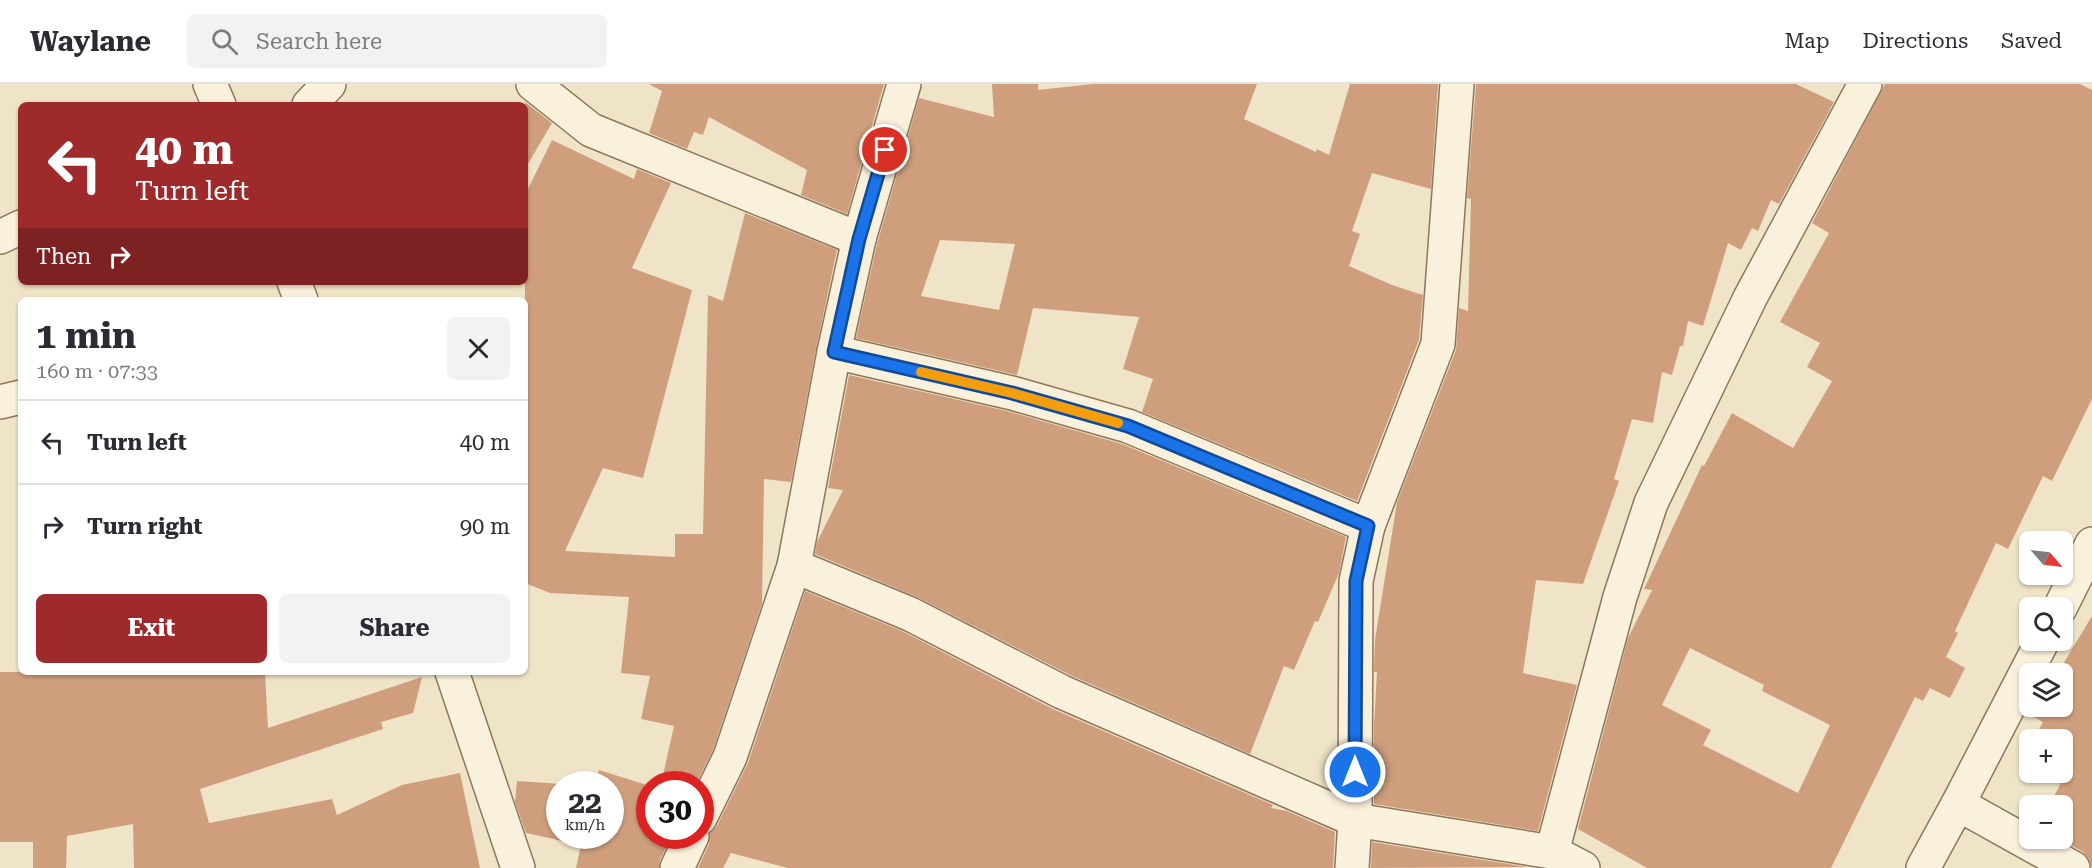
<!DOCTYPE html>
<meta charset="utf-8">
<style>
body{margin:0;font-family:"Roboto Serif",serif;background:#f2f2f3;color:#2b2b33;height:100vh;display:flex;flex-direction:column;font-size:22px;white-space:nowrap}
*{box-sizing:border-box;margin:0}
p{font-size:20px;color:#7c7c81}
.icon{flex:none;width:33px;height:33px;fill:none;stroke:currentColor;stroke-width:2;stroke-linecap:round;stroke-linejoin:round}
.map{position:relative;flex:1;overflow:hidden}
.side{position:absolute;left:18px;top:213px;width:510px;height:378px;display:flex;flex-direction:column;background:#fff;border-radius:9px;box-shadow:0 2px 4px #0004}
.side>*{flex:none}
.banner{position:absolute;left:18px;top:18px;width:510px;height:183px;border-radius:9px;box-shadow:0 2px 4px #0004;background:#9e2a2b;color:#fff;overflow:hidden}
.needle{width:39px;rotate:118deg}
.tools{position:absolute;left:2019px;top:447px;display:grid;gap:12px}
.tools a{display:grid;place-items:center;width:54px;height:54px;border-radius:9px;background:#fff;box-shadow:0 2px 4px #0004;font-size:30px}
.speed{position:absolute;left:546px;top:687px;display:flex;gap:12px;font-size:30px;font-weight:700;text-align:center}
.speed>*{display:grid;place-content:center;width:78px;height:78px;border-radius:50%;background:#fff;box-shadow:0 2px 4px #0004;line-height:1}
.speed small{font-size:15px;font-weight:400}
.speed .limit{border:9px solid #d22;background:#fff;color:#111}
.pin{position:absolute;display:grid;place-items:center;width:51px;height:51px;color:#fff;margin:-26px;border:3px solid #fff;border-radius:50%;box-shadow:0 2px 6px #0007}
.me{position:absolute;width:66px;margin:-33px;rotate:0deg;stroke-linejoin:round;filter:drop-shadow(0 0 4px #0008)}
.turn{display:flex;align-items:center;gap:21px;height:126px;padding:0 18px;font-size:27px}
.turn .icon{width:78px;height:78px;stroke-width:2.5}
.turn b{display:block;font-size:42px;line-height:51px}
.then{display:flex;align-items:center;height:57px;padding:0 18px;background:#0003;gap:12px;font-size:22px}
.round{display:grid;place-items:center;flex:none;width:63px;height:63px;border-radius:9px;background:#f2f2f3}
.overview{display:flex;align-items:center;justify-content:space-between;height:102px;padding:0 18px}
h1{font-size:36px;font-weight:700;line-height:45px}
.action{display:flex;gap:12px;margin-top:auto;padding:12px 18px}
.action a{flex:1;height:69px;border-radius:9px;background:#9e2a2b;color:#fff;font-size:24px;font-weight:700;line-height:69px;text-align:center}
.action a+a{background:#f2f2f3;color:#2b2b33}
ul{padding:0;list-style:none}
li{display:flex;align-items:center;gap:18px;height:84px;padding:0 18px;border-top:2px solid #e1e1e2}
li div{flex:1}
li b{display:block;font-size:22px}
li em{font-style:normal}
header{display:flex;align-items:center;gap:36px;box-sizing:border-box;height:84px;padding:0 30px;background:#fff;border-bottom:2px solid #e1e1e2}
header strong{font-size:28px}
nav{display:flex;gap:33px;margin-inline-start:auto;font-size:21px}
.search{width:420px;height:54px;background:#f2f2f3;display:flex;align-items:center;gap:15px;box-sizing:border-box;padding:0 21px;border-radius:9px;color:#7c7c81;font-size:22px}
.map>svg:first-child{display:block}
</style>
<header>
<strong>Waylane</strong>
<div class="search"><svg class="icon" aria-label="search" viewBox="0 0 24 24"><circle cx="10" cy="10" r="6"/><path d="M15 15l6 6"/></svg>Search here</div>
<nav><a>Map</a><a>Directions</a><a>Saved</a></nav>
</header>
<div class="map">
<svg width="2092" height="784" viewBox="0 0 2092 784">
<rect width="100%" height="100%" fill="#f0e4c8"/>
<!-- building -->
<g fill="#cf9f7d" fill-rule="evenodd">
<path d="M649 0H884L847 130 801 111 807 86 709 33 703 51 694 48 687 65 649 49 662 7Z"/>
<path d="M992 0H1038V6L1093 0H1257L1244 35 1316 68 1317 65 1329 71 1350 0H1438L1431 105 1372 89 1352 147 1360 150 1349 182 1392 201 1423 211 1419 256 1357 417 1142 328 1153 295 1123 285 1139 233 1033 224 1017 291 856 254 877 160 919 14 994 33ZM940 156 1015 160 999 226 921 212Z"/>
<path d="M1476 0H1796L1834 18 1779 120 1771 116 1758 147 1752 144 1741 166 1728 159 1703 242 1688 237 1683 262H1680L1672 291 1662 288 1653 339 1632 335 1614 395 1619 397 1583 500 1536 496 1523 589 1577 601 1538 747 1374 720V642L1377 588H1374L1375 556 1397 418 1456 266 1459 224 1468 227 1471 115 1467 114Z"/>
<path d="M1885 0H2080L2092 6V315L2052 397 2043 392 2008 465 1996 459 1955 547 1958 549 1946 573 1965 584 1950 614 1930 604 1923 617 1915 613 1831 784H1647L1578 745 1628 554 1652 506 1644 505 1702 381 1704 382 1732 329 1793 364 1832 297 1807 283 1820 259 1780 238 1829 149 1812 139ZM1690 564 1764 601 1762 607 1830 641 1798 709 1703 661 1711 646 1662 621Z"/>
<path d="M525 18 552 39 525 85Z"/>
<path d="M552 56 634 95 637 85 671 99 632 184 692 206 643 394 603 384 565 467 675 473V450H703L708 211 723 217 745 129 837 166 816 265 791 398 764 395 762 520 713 666 696 700H661L674 642 641 635 650 592 621 589 629 513 550 509 525 499V111Z"/>
<path d="M849 291 1007 327 1122 360 1346 453 1339 489 1318 538 1315 537 1294 586 1284 582 1250 670 1070 591 917 513 815 470 817 458 843 406 828 404Z"/>
<path d="M805 507 902 547 1053 625 1273 721 1271 724 1287 727 1335 748 1333 784H788L731 769 723 784H698L709 760 710 749 717 742 748 679Z"/>
<path d="M2092 532V784L2089 775 2083 768 2059 754H2062V722H2049L2065 691 2061 688 2062 656H2033L2043 638 2030 631 2035 622H2062V590H2057Z"/>
<path d="M0 588H265L268 644 422 593 413 629 381 638 383 645 200 705 209 739 332 715 337 731 402 701 460 689 480 784H134L133 740 67 752 66 784H33V758H0Z"/>
<path d="M599 686 650 702V752H672L660 776 659 784H576L581 761 526 749 515 718 517 697 562 700H560V752H610V700H594Z"/>
<path d="M1372 758 1527 783 1371 784Z"/>
</g>
<g fill="none" stroke-linecap="round" stroke-linejoin="round">
<!-- minor casing -->
<g stroke="#8d765c" stroke-width="36">
<g id="minor">
<path d="M210 0 219 21"/>
<path d="M533 0 591 46 859 155"/>
<path d="M309 21 329 0"/>
<path d="M0 153 21 143"/>
<path d="M294 198 301 216"/>
<path d="M834 268 1012 309 1128 342 1368 442"/>
<path d="M0 318 21 313"/>
<path d="M794 482 910 530 1062 608 1355 736 1552 768 1583 784"/>
<path d="M2060 524 2092 460"/>
<path d="M452 588 518 784"/>
<path d="M1958 720 2073 784"/>
<path d="M700 734 730 673 794 482 834 268 859 155 904 0"/>
<path d="M1552 768 1620 513 1651 419 1750 214 1865 0"/>
<path d="M677 784 692 752"/>
<path d="M1352 784 1355 736 1356 497 1368 442 1438 260 1457 0"/>
<path d="M1923 784 1958 720 2043 556"/>
</g>
</g>
<!-- minor -->
<use href="#minor" stroke="#faf1dc" stroke-width="33"/>
</g>
<g fill="none" stroke-linecap="round" stroke-linejoin="round">
<!-- route casing -->
<g stroke="#114b97" stroke-width="15">
<path id="route" d="M885 66 859 155 834 268 1012 309 1128 342 1368 442 1356 497 1355 688"/>
</g>
<!-- route -->
<use href="#route" stroke="#1a73e8" stroke-width="10"/>
<!-- slow -->
<path stroke="#f59e0b" stroke-width="10" d="M921 288 1012 309 1118 339"/>
</g>
</svg>
<div class="tools">
<a><svg class="needle" viewBox="-14 -14 28 28"><path d="M0-13l5 13h-10z" fill="#e53935"/><path d="M0 13l5-13h-10z" fill="#7c7c81"/></svg></a>
<a><svg class="icon" aria-label="search" viewBox="0 0 24 24"><circle cx="10" cy="10" r="6"/><path d="M15 15l6 6"/></svg></a>
<a><svg class="icon" aria-label="layers" viewBox="0 0 24 24"><path d="M12 4l9 5-9 5-9-5zM3 14l9 5 9-5"/></svg></a>
<a>+</a>
<a>−</a>
</div>
<div class="speed"><div>22<small>km/h</small></div><div class="limit">30</div></div>
<div class="pin" style="left:885px;top:66px;background:#d93025"><svg class="icon" aria-label="arrive" viewBox="0 0 24 24"><path d="M6 21V4h12l-3 4 3 4H6"/></svg></div>
<svg class="me" style="left:1355px;top:688px" viewBox="-20 -20 40 40"><circle r="17" fill="#1a73e8" stroke="#fff" stroke-width="3"/><path d="M0-11L8 9 0 5-8 9z" fill="#fff"/></svg>
<div class="banner">
<div class="turn"><svg class="icon" aria-label="left" viewBox="0 0 24 24"><path d="M17 20v-9H6M10 6l-5 5 5 5"/></svg><div><b>40 m</b>Turn left</div></div>
<div class="then">Then<svg class="icon" aria-label="right" viewBox="0 0 24 24"><path d="M7 20v-9h11M14 6l5 5-5 5"/></svg></div>
</div>
<section class="side">
<div class="overview"><div><h1>1 min</h1><p>160 m · 07:33</p></div><a class="round"><svg class="icon" aria-label="close" viewBox="0 0 24 24"><path d="M6 6l12 12M18 6L6 18"/></svg></a></div>
<ul>
<li><svg class="icon" aria-label="left" viewBox="0 0 24 24"><path d="M17 20v-9H6M10 6l-5 5 5 5"/></svg><div><b>Turn left</b></div><em>40 m</em></li>
<li><svg class="icon" aria-label="right" viewBox="0 0 24 24"><path d="M7 20v-9h11M14 6l5 5-5 5"/></svg><div><b>Turn right</b></div><em>90 m</em></li>
</ul>
<div class="action"><a>Exit</a><a>Share</a></div>
</section>
</div>
